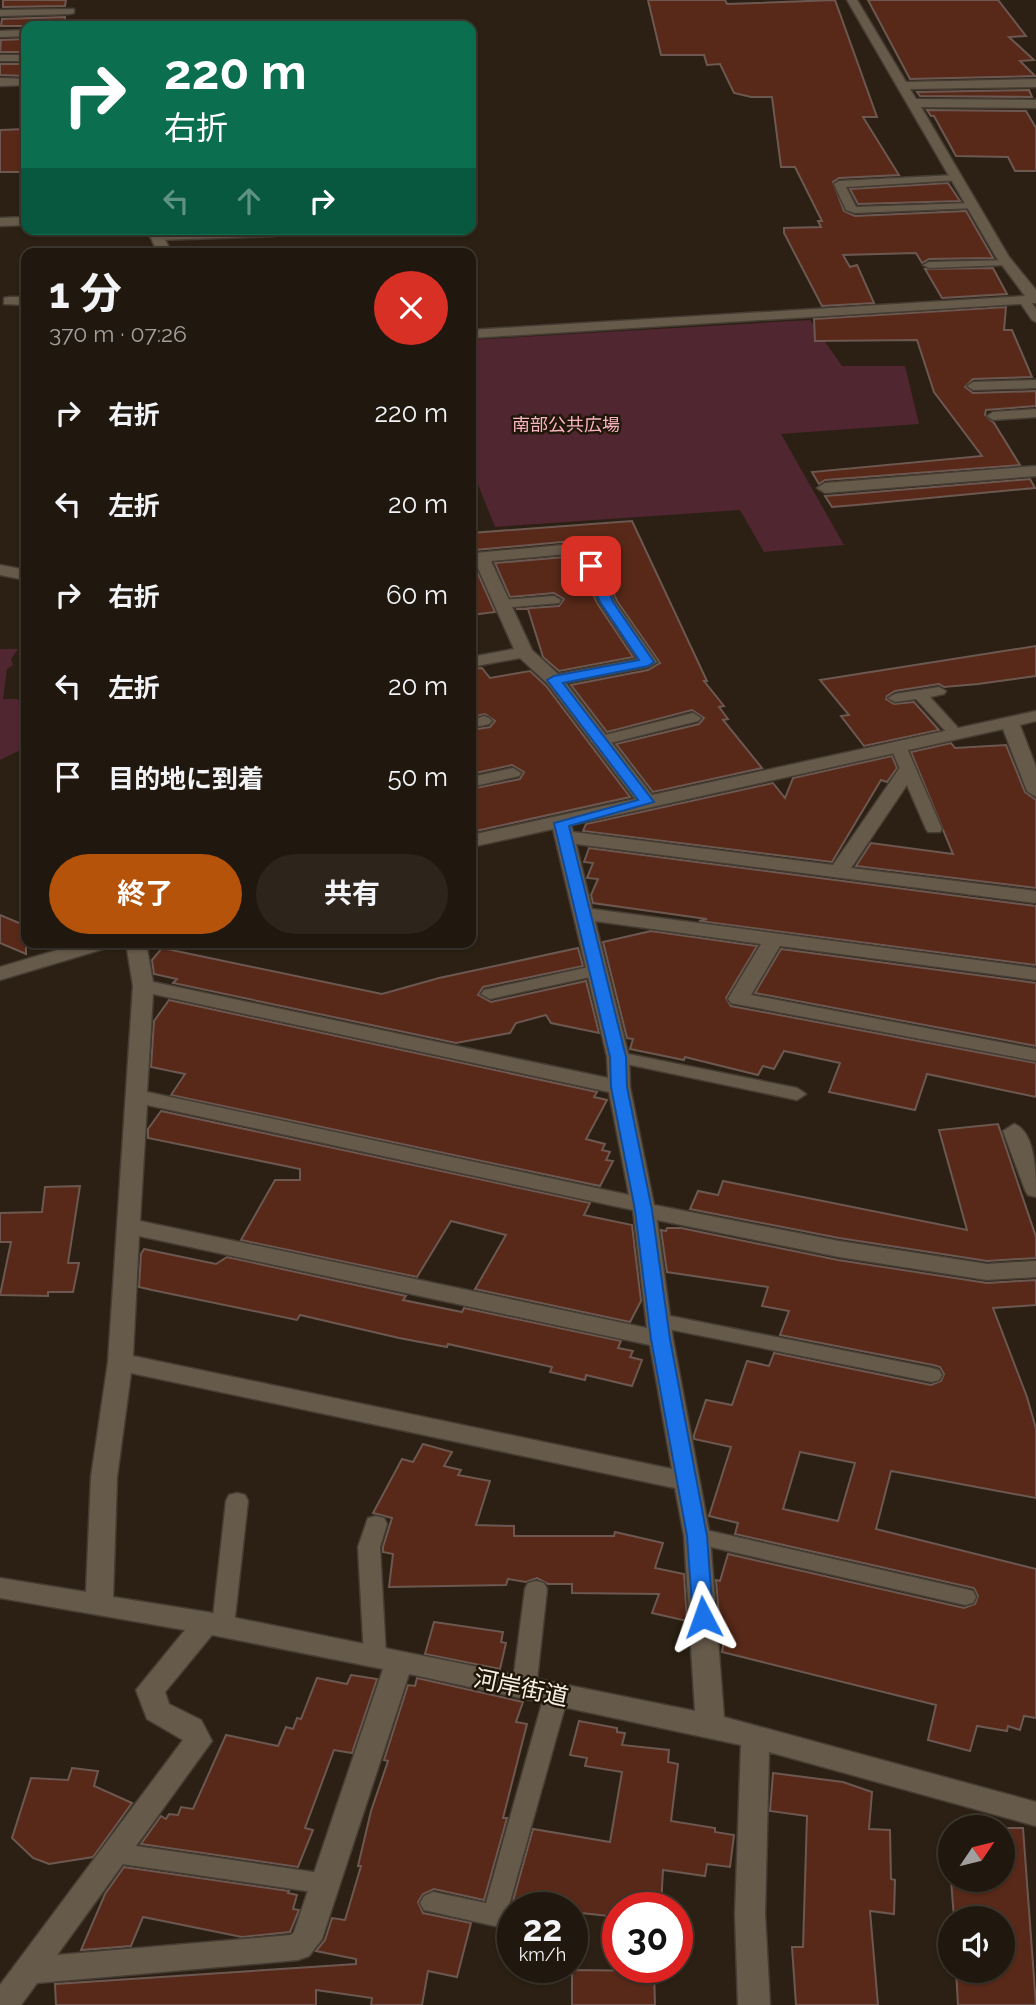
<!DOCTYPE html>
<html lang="ja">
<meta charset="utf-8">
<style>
body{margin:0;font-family:Raleway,"Noto Sans JP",sans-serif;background:#2d251c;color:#f1f3f6;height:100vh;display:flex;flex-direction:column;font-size:26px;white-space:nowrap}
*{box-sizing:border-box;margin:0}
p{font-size:23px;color:#a2a09e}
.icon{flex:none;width:38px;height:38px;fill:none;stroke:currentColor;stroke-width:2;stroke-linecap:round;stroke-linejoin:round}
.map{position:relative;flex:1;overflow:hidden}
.side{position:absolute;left:21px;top:248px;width:455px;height:700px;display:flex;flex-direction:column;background:#20180e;border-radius:14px;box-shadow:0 2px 5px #0004,0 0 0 2px #3d372e}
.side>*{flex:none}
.guide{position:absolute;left:21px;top:21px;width:455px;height:214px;border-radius:14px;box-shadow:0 2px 5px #0004,0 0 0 2px #3d372e;background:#0b6e4f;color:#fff;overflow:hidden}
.needle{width:46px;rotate:55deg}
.tools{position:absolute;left:938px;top:1815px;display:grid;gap:14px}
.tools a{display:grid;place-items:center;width:77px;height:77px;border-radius:50%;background:#20180e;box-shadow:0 2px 5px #0004,0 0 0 2px #3d372e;font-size:35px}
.speed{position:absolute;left:497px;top:1892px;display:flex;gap:14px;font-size:35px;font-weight:700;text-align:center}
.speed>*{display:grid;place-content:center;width:91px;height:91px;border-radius:50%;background:#20180e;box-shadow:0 2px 5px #0004,0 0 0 2px #3d372e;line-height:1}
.speed small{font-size:18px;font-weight:400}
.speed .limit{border:10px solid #d22;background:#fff;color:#111}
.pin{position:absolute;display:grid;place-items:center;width:60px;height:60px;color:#fff;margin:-30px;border-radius:14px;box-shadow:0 4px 10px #0006}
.me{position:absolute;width:77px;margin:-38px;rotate:356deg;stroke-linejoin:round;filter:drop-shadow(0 0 5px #0008)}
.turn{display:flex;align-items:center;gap:24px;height:147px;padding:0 28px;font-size:32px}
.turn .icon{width:91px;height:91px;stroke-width:2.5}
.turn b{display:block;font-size:49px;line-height:60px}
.lanes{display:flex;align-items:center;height:66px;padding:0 28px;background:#0003;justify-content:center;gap:35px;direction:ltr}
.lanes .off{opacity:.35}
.round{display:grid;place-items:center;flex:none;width:74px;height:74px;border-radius:37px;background:#2d251c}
.head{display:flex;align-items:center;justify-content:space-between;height:119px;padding:0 28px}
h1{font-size:42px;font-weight:700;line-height:52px}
.button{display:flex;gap:14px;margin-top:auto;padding:14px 28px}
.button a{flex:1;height:80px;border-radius:42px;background:#b45309;color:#fff;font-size:28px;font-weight:700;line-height:80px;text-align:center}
.button a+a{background:#2d251c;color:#f1f3f6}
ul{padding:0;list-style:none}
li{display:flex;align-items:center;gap:21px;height:91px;padding:0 28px}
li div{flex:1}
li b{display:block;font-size:26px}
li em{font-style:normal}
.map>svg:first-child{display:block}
</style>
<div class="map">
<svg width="1036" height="2005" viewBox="0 0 1036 2005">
<rect width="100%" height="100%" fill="#2b2013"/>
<!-- green -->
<g fill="#502631">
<path d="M810 320 842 366H905L919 424 781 434 844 545 764 552 740 510 495 527 471 467V340Z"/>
<path d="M0 649H18L11 659 13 665 7 669 3 699H17L26 705V747L0 760Z"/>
</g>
<!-- building -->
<g fill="#582919" stroke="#6c5851" stroke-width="2" fill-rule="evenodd">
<path d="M3 0H66L65 6 3 7Z"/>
<path d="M648 0H725L727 4 835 0 877 117H863L899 175 839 178 833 182 844 211 855 216 966 211 993 258 929 259 922 263 916 253 843 255 850 267 857 265 874 303 822 306 784 233V228L821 227 818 221H822L795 167H781L772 97H751L734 93 720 64 707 65 704 55H661Z"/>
<path d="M868 0H998L1026 36 1009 37 1034 60 1020 61 1035 76 910 79Z"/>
<path d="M65 17V26H1L2 19Z"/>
<path d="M26 39V52H0L1 40Z"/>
<path d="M0 64H26V76L0 75Z"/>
<path d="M1029 90 1032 97 920 96 917 92Z"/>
<path d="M927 110 1026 111 1036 128V171H1015L1008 157 956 156 934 116H931Z"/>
<path d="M26 129V172H0V130Z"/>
<path d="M948 183 960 201 858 204 850 189Z"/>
<path d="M993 268 1007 294 942 298 925 269Z"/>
<path d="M1006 307 1004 330H1012L1032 377 973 379 965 387 973 393 1036 391V406L986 410 985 415 994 423 1020 465 825 480 819 484 812 472 982 456 934 392 917 340 815 341 814 319Z"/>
<path d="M1030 479 1035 488 856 505 832 507 825 496Z"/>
<path d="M632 521 707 681H704L724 706 719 707 728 719 723 720 762 768 653 792 616 744 699 724 704 718 692 710 607 732 571 685 648 670 660 663 617 601 594 547 584 540 475 550 471 556V533Z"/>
<path d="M576 556 597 603 633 657 559 671 543 657 528 609H516L559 606 564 599 554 593 510 597 495 563Z"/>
<path d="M471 558 495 612 471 615Z"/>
<path d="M1036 646V676L978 684 944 687 939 684 895 691 887 696 886 699 894 704 914 702 939 730 864 746 841 716 849 715 820 680Z"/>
<path d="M482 668 490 678 530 671 546 686 630 797 471 832V789L520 779 524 772 512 765 471 774V730L490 727 495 721 485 714 471 717V669Z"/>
<path d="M951 743 955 748 1006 745 1025 792 1036 800V888L856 866 871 843 953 854 911 752Z"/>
<path d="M892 756 897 768 887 782 881 780 832 862 583 831 586 824 773 783 785 798 793 778Z"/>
<path d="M589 848 1036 906V965L699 921 707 919 593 903 591 895 598 879 587 878 593 863 584 862Z"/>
<path d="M0 915 26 926V954L0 943Z"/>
<path d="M651 931 757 946 726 998 731 1006 1036 1063V1097L927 1074 915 1110 829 1092 840 1063 784 1051 774 1069 763 1066 758 1075 685 1057 684 1060 630 1049 633 1039 627 1038 603 942Z"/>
<path d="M162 948 382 994 439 978 578 948 583 966 483 987 478 995 491 1002 586 981 599 1033 551 1023 546 1015 516 1023 510 1033 456 1043 173 983 177 979 154 974 152 960Z"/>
<path d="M781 949 1036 983V1046L755 993Z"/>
<path d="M169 1000 597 1092 594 1097 607 1100 586 1139 605 1144 602 1150 610 1152 606 1160 613 1161 600 1186 171 1095 185 1074 151 1067 154 1021Z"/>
<path d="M161 1111 590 1203 584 1215 632 1225 641 1301 630 1322 475 1289 506 1235 451 1221 417 1277 241 1240 275 1180H300V1169L148 1138V1129Z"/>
<path d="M998 1124 1036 1237V1258L987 1261 839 1238 690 1209 698 1191 718 1195 723 1181 967 1230 939 1130Z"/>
<path d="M80 1186 68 1263H79L73 1292H48V1296L0 1295 11 1242H0V1213L42 1212 45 1187Z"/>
<path d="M667 1228H681L838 1260 987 1283 1036 1280V1305L993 1308 1027 1397 1036 1429V1498L891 1471 876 1529 1036 1569V1718L1024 1716 1020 1730 1008 1726 1007 1731 977 1726 970 1751 928 1740 936 1705 722 1652 726 1629 720 1628 716 1580 720 1581 728 1554 964 1608 975 1604 978 1596 974 1588 735 1534 738 1523 709 1516 731 1447 694 1439V1435L706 1400 732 1405 747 1361 769 1366 774 1353 931 1385 941 1381 944 1374 940 1367 933 1365 780 1335 789 1311 762 1306 768 1287 667 1272 661 1230 666 1231ZM800 1452 855 1463 838 1521 783 1509Z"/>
<path d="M144 1249 216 1264 227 1257 406 1296 403 1300 462 1312 464 1308 621 1341 618 1348 633 1351 630 1357 642 1360 632 1386 586 1375 585 1380 550 1372 552 1367 448 1344 447 1347 399 1338 300 1315 297 1320 152 1290 139 1287 141 1254Z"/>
<path d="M423 1444 452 1452 444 1466 461 1470 458 1475 490 1481 476 1525 514 1526V1536H614L615 1532 663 1543 655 1568 684 1574 687 1621 652 1613 659 1594 572 1593V1584H548L537 1578 526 1582 508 1579 506 1585 389 1587 393 1554 383 1552V1547L392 1518 373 1513 402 1459 413 1462Z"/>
<path d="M434 1622 503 1632 501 1642 506 1643 500 1669 425 1654Z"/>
<path d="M351 1675 377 1679 352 1753 334 1750 305 1828 313 1830 298 1867 141 1844 161 1816 166 1819 169 1814 178 1815 181 1807 193 1809 226 1735 278 1746 286 1727 293 1729 297 1718 301 1719 317 1678 347 1684Z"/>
<path d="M417 1678 523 1702 516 1722 527 1724 503 1818H507L484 1900 434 1889 423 1894 418 1902 423 1913 471 1923 457 1977 428 1971 422 2005H371L372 1998 316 1990V2005H56L55 1984 356 1964V1959L316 1951 325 1940 332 1918 345 1920 361 1866H358L371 1811 388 1761 384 1760 408 1685 415 1686Z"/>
<path d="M579 1721 617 1728V1732L625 1733 622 1745 669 1750 668 1762 678 1764 671 1821 715 1828V1832L734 1835 730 1867 707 1864 705 1876 663 1870 661 1906 618 1908V1917L572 1912V1908H511L533 1829 610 1842 622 1772 585 1766 587 1758 570 1755Z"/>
<path d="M72 1768 98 1771 94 1786 132 1803 93 1857 49 1864 33 1858 12 1838 31 1778 68 1780Z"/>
<path d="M773 1773 843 1782 872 1792 869 1829 890 1830 891 1879 895 1880 894 1914 870 1911 878 2005H796L792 1947H803L807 1816 770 1811Z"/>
<path d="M1003 1828H1023L1036 2005H958L956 1970H1003V1918H954L951 1880H1003Z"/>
<path d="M124 1867 289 1891 288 1893 297 1895 293 1909 299 1910 290 1932 242 1937 143 1917 131 1946 81 1950 105 1894Z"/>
<path d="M572 1970 654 1971 655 2005H572Z"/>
</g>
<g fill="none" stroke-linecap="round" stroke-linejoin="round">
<!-- service casing -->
<g stroke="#453d33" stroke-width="3">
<g id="service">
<path d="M956 175 961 178 960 180 846 187 856 207 971 203 975 204V208L855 213 846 210 834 184 839 181Z"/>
<path d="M271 231 275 232V236L156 240 150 237 156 234Z"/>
<path d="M1011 260 1013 262 1007 265 929 268 923 265 929 262Z"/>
<path d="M1025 298 1029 299 1036 309V322L1032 320 1019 301Z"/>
<path d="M1036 380V388L973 390 967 386 973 382Z"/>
<path d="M1036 409V417L993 420 987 416 993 412Z"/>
<path d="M554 596 561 600 559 603 502 608 495 604 502 600Z"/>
<path d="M939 687 946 691 944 694 930 697 960 730 963 733 960 736H950L916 699 895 702 888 698 895 694Z"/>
<path d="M693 713 701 718 698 721 598 746 590 741 593 738Z"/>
<path d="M484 716 489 718 492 721 489 724 471 728V720Z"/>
<path d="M898 741 906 746 942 829 940 832H928L926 829 890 746Z"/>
<path d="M513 768 521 773 519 776 471 787V777Z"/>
<path d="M598 965 604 966 607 970 604 974 490 999 481 994 484 990Z"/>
<path d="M618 1052 797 1088 806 1094 797 1100 612 1061 609 1057 612 1053Z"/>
<path d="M660 1314 932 1368 939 1370 942 1375 939 1380 932 1382 653 1326 650 1321 653 1316Z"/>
<path d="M237 1493 245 1495 248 1501 234 1626 231 1632 223 1635 215 1632 212 1626 226 1501 229 1495Z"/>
<path d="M376 1516 384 1518 387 1524 380 1547 386 1657 383 1663 375 1666 367 1663 364 1657 358 1547 368 1518Z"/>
<path d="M697 1528 965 1589 973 1591 976 1597 973 1603 965 1605 689 1542 686 1536 689 1530Z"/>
<path d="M536 1581 544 1583 547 1589 536 1689 532 1695 524 1698 516 1695 512 1689 525 1589 528 1583Z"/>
<path d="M556 1687 564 1690 568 1696 504 1923 495 1926 424 1910 420 1903 424 1896 433 1892 486 1903 544 1696 548 1690Z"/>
<path d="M115 1843 327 1874 336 1877 339 1884 336 1891 327 1894 115 1863 106 1860 103 1853 106 1846Z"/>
</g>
</g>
<!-- minor casing -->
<g stroke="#453d33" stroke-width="3">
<g id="minor">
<path d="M847 0H857L906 82 1036 79V87L910 89 916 99 1036 100V108L921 107 1009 257 1036 290V303L471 338V330L1025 296 996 257Z"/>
<path d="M74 9V13L70 14 0 16V10Z"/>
<path d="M26 30V36L0 37V31Z"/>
<rect x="0" y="55" width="26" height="6"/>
<path d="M0 78 26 79V85L0 86Z"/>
<path d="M26 217V225L0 226V218Z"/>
<path d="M147 229H160L172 254H158Z"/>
<path d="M9 297H26V305L4 304V298Z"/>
<path d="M1036 466V476L825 493 817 488 825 483Z"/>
<path d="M584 543 592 548 615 602 657 662 648 667 566 683 652 795 1036 711V721L1020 725 1036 767V797L1027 791 1003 729 571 825 573 832 833 865 901 766 908 764 917 770 851 868 1036 891V903L576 844 592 909 1036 968V980L780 946 751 995 1036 1049V1061L731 1003 728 999 761 944 595 921 629 1057 630 1087 654 1205 839 1241 987 1264 1036 1261V1277L987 1280 839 1257 657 1220 673 1339 710 1536 724 1717 1036 1802V1826L769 1752 765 1914 770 2005H738L735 1914 741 1745 409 1674 322 1939 309 1956 298 1960 37 1983 21 2005H0V1985L183 1740 147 1719 136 1690 185 1630 0 1598V1578L86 1592 91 1477 108 1362 133 986 126 943H146L153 982 608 1078 607 1057 553 829 471 847V835L635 799 548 684 520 658 471 667V657L514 649 473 557 475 553ZM578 553 599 602 637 659 558 674 532 650 491 561ZM153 994 609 1092 629 1195 147 1092ZM147 1105 633 1210 647 1328 140 1221ZM139 1236 650 1345 672 1469 133 1356ZM131 1373 675 1488 684 1536 695 1711 207 1612 113 1597 117 1477ZM212 1635 383 1669 294 1932 291 1935 57 1955 212 1741 201 1720 169 1704 165 1692Z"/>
<path d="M0 565 26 570V580L0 575Z"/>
<path d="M81 943H113L110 947 0 980V967Z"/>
<path d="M1014 1124C1036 1131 1036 1177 1036 1197L1028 1195 1025 1190 1003 1131Z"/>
</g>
</g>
<!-- service -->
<use href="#service" fill="#665a4a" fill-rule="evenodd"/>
<!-- minor -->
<use href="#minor" fill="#665a4a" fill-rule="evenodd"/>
</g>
<!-- route -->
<path fill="#1a73e8" stroke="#114b97" stroke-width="2" d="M587 564 598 566 613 602 654 662 648 666 563 683 654 802 569 826 626 1057 627 1087 652 1210 670 1339 707 1536 713 1617 710 1622H696L693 1617 687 1536 651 1339 635 1210 611 1087 610 1057 554 823 638 800 547 680 554 676 639 660 600 602 585 566Z"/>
<g text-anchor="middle" stroke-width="5" stroke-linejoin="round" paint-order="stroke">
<!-- far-park labels -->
<g font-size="18" fill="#f9b3c2" stroke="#211709">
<text x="566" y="431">南部公共広場</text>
</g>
<!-- near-street labels -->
<g font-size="24" fill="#f7f0e6" stroke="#211709">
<text transform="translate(521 1688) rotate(12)" y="8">河岸街道</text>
</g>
</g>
</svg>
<div class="tools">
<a><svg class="needle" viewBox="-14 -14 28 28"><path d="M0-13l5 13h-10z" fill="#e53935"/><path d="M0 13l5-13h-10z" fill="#a2a09e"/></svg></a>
<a><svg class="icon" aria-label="sound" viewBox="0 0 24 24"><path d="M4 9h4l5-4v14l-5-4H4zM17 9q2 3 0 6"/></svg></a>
</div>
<div class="speed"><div>22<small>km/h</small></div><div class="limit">30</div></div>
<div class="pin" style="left:591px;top:566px;background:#d93025"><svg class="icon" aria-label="arrive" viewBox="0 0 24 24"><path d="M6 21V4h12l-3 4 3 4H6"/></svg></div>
<svg class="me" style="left:703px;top:1617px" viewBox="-20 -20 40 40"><path d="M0-17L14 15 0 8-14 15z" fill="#1a73e8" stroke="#fff" stroke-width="4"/></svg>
<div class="guide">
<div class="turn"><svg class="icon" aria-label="right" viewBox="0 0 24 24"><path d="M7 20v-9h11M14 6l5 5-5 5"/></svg><div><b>220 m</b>右折</div></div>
<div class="lanes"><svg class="icon off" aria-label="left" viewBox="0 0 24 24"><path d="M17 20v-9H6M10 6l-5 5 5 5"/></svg><svg class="icon off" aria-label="ahead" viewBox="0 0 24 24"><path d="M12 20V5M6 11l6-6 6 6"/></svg><svg class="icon" aria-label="right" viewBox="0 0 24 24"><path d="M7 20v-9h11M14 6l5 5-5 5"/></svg></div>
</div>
<section class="side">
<div class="head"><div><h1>1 分</h1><p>370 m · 07:26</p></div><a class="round" style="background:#d93025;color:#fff"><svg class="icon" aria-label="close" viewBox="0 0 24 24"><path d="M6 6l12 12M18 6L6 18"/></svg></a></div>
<ul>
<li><svg class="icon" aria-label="right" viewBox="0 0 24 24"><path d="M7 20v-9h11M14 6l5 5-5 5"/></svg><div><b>右折</b></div><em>220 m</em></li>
<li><svg class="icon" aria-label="left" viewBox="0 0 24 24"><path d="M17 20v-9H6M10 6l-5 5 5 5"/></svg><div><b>左折</b></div><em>20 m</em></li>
<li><svg class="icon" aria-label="right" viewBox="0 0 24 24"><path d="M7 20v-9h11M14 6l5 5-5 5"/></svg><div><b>右折</b></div><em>60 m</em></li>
<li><svg class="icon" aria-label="left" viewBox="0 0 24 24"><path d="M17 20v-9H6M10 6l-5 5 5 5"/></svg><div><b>左折</b></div><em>20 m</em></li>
<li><svg class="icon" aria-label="arrive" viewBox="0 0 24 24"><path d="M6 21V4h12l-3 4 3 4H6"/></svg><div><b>目的地に到着</b></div><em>50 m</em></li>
</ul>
<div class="button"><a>終了</a><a>共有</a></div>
</section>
</div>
